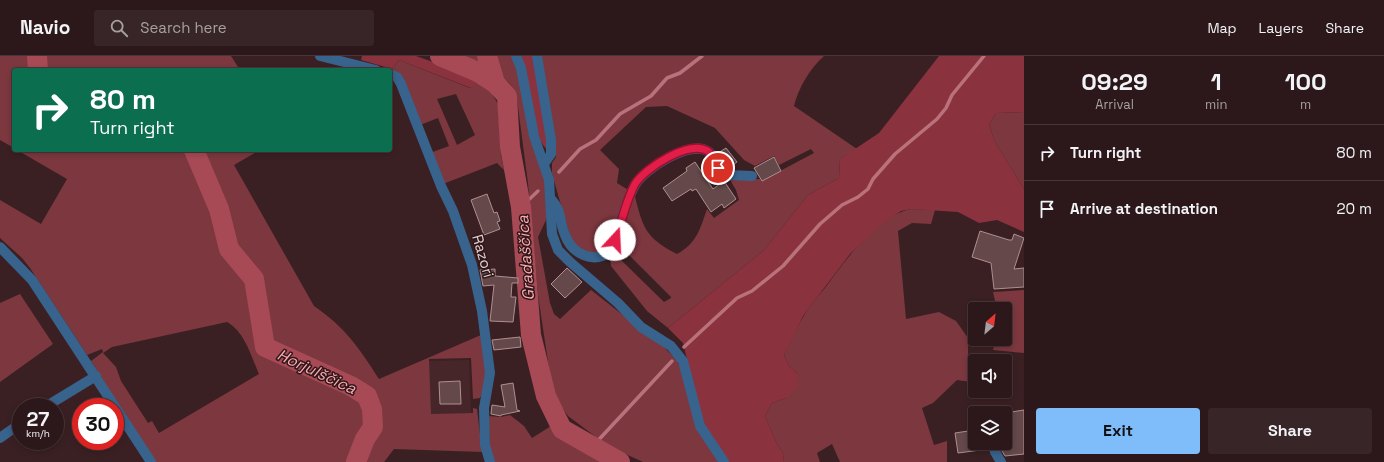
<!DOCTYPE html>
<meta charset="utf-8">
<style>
body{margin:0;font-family:"Space Grotesk",sans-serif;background:#382527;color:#f1f3f6;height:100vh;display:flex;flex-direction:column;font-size:15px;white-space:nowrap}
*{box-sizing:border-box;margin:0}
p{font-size:13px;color:#a6a0a2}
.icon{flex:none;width:22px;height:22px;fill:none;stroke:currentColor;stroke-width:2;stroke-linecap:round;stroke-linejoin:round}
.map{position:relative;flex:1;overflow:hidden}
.drawer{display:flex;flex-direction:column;background:#2c181a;width:360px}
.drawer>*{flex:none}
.guide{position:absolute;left:12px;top:12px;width:380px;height:84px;border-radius:4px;box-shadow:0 2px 6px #0003,0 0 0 1px #483739;background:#0b6e4f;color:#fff;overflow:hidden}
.needle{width:26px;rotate:28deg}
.controls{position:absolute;left:968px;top:246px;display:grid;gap:8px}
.controls a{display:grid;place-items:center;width:44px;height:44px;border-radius:4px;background:#2c181a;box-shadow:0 2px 6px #0003,0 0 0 1px #483739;font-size:20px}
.speed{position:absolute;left:12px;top:342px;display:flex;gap:8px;font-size:20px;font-weight:700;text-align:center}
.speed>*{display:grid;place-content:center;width:52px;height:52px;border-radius:50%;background:#2c181a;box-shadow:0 2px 6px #0003,0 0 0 1px #483739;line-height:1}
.speed small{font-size:10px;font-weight:400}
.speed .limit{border:6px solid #d22;background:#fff;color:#111}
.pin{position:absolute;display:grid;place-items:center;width:34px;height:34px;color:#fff;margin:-17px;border:2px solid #fff;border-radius:50%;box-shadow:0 1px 4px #0007}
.me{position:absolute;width:44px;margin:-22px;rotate:20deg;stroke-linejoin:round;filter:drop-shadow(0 0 3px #0008)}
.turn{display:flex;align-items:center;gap:14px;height:84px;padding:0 12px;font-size:18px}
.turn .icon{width:52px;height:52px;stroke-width:2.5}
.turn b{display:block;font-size:28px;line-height:34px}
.eta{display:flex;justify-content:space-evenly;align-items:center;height:68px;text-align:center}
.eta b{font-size:24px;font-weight:700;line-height:28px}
.primary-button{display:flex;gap:8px;margin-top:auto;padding:8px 12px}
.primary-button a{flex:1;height:46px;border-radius:4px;background:#7fbdfa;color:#111;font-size:16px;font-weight:700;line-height:46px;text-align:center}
.primary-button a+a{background:#382527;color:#f1f3f6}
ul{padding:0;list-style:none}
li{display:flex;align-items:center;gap:12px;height:56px;padding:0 12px;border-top:1px solid #483739}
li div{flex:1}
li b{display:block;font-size:15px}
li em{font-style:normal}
header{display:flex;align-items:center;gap:24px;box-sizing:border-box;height:56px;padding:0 20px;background:#2c181a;border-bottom:1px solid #483739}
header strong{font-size:19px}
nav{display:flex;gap:22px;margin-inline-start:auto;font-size:14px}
.search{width:280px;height:36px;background:#382527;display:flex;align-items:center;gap:10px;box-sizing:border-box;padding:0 14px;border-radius:4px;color:#a6a0a2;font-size:15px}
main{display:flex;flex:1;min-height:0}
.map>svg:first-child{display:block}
</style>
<header>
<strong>Navio</strong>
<div class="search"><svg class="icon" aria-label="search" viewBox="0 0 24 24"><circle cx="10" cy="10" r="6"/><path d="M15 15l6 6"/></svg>Search here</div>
<nav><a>Map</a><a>Layers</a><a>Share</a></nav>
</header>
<main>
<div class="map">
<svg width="1024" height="406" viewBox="0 0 1024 406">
<rect width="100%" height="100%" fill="#3a2023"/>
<!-- built -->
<path fill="#472629" d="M469 304 471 358 431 360 428 305Z"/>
<!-- green -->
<g fill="#7d373f" fill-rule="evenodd">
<path d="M0 0H231L240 14H14V92L0 84Z"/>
<path d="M459 0H511L518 14 547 133 546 164 538 181 550 247 554 258 560 263 591 234 665 292 677 304 720 406H643L608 390 568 360 553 339 538 239 528 127 516 36C504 16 480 9 459 0Z"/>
<path d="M540 0H824C810 12 798 33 794 50L857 93 840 103 839 122 808 139 764 194 668 272 647 255 611 210 610 201 634 137C643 171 644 181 677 198 697 187 700 173 707 153L714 162 739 144 736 134 730 124 760 123 761 125 814 97 811 93 779 109 774 100 755 110 744 104 715 72 667 50 646 51 600 94 619 113 617 127 630 135 607 195 591 199 572 187 552 118V107L556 101ZM626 196 671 241V242L664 246 620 203Z"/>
<path d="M399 4 470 32 477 26 491 36 498 48 501 99 504 114 497 107 443 128 430 97 449 90 438 62 420 69 402 21 392 13ZM456 38 475 79 457 89 437 43Z"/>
<path d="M1024 56V133L995 86 989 69 996 57Z"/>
<path d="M17 94H260L234 109 314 250C347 273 358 291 379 323L481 279C484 298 489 323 480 342L473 343 471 302 429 303 431 358 473 357V352L477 353 482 396 394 393 384 406H154L91 305 103 296 102 293 87 299 30 212 22 202 0 182V144L41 168 67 123ZM227 266C245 276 251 300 259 318L159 377 152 365 148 367 121 325 116 311 103 297 112 291Z"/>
<path d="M911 153 935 154 931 168 912 167 898 175 906 263 939 256 956 265 968 282V301L971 326 957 324 933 347 922 352 934 389 947 385V406H840L832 388 817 397 820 406H783L784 399 777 388 765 360 772 347 786 342 797 317 789 310 784 299C789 287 796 273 803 261 809 251 817 241 825 232 845 205 876 160 911 153Z"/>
<path d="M1024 234V297L993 294 996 283H1005V253H997L993 236Z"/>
<path d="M20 238 53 288 0 326V247Z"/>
<path d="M510 359 524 370 532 382 551 370 556 379 605 406H491L488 360 501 361Z"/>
</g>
<!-- forest -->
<g fill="#8b323f">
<path d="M362 0H416L453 13 477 26 471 32 399 4 392 13 361 4Z"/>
<path d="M520 0H534L548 94C534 86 524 18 520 0Z"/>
<path d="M939 0H1024V56L996 57 989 69 995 86 1024 133V176L997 164 979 167 958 156 911 153 901 155 878 171 850 198 803 260 784 299 789 310 797 317 798 330 786 342 772 347 765 360 777 388 784 399 783 406H728L703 368 683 287 668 272 764 194 808 139 839 122 840 103 879 77Z"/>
</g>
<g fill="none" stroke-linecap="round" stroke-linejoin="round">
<!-- stream -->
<g stroke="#b9727b" stroke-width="3.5">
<path d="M559 116 580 93 596 84 620 58 651 40 667 22 680 17 702 0"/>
<path d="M521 151 538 135"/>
<path d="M684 291 737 242 752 235 783 210 820 168 842 149 858 141 868 133 873 123 895 98 937 63 946 52 952 39 984 0"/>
<path d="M592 391 672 305"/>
</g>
<!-- river -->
<g stroke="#a74a56" stroke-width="20">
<path d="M37 0 38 14"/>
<path d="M440 0 478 16 495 27 507 40 510 91 521 151 531 279 546 340 562 373 620 406"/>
<path d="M487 0 495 27"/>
<path d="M194 94 219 153 229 193 254 223 265 291 351 330 367 340 372 353 373 371 365 383 356 406"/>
</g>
</g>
<!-- building -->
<g fill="#64484a" stroke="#af8f91">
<path d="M726 92 737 106 728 112H726L718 97Z"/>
<path d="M774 101 781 115 762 125 754 112Z"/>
<path d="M695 106 713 133 724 125 736 143 724 152 722 148 711 156 696 133 692 135 691 133 672 145 663 132 687 115 686 112Z"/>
<path d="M487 138 494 157 497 156 500 165 497 166 500 173 484 179 471 144Z"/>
<path d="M980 175 1009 184H1012L1014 178 1024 182 1014 213 1024 212V231L994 233 991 207 972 201Z"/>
<path d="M567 212 582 226 565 242 551 228Z"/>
<path d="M495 213V220L518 222V227H512L511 241H516L513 266 490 265 494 229 483 230 480 214Z"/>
<path d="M520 281 521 291 494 294 492 284Z"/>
<path d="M460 325 461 348H440L439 326Z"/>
<path d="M513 327 517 354 520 355 501 359V360L491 358 492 349 505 351 501 329Z"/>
<path d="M1024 354V398L1005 400 1002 395 1001 387 1008 386 1005 357Z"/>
<path d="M975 374V387H987L988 393 958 397 955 377Z"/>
</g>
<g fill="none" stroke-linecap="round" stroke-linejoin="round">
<!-- minor -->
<g stroke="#38638c" stroke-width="10">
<path d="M320 0 376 14"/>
<path d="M516 0 521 12 534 80 549 124 552 178 558 194 570 206 618 247 641 271 671 290 683 305 700 370 724 406"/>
<path d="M537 0 551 84V98L544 108"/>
<path d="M390 18 397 21 401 28 441 130 453 155 472 209 482 255 490 317 484 352 485 389 490 406"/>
<path d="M552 144C562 155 559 165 565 179 572 198 593 208 610 196 619 174 624 149 635 129 644 113 691 83 709 96 714 100 718 111 721 117L728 119 752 120"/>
<path d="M0 191 32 224 151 406"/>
<path d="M45 351 96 320"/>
<path d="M0 382 21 367"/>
<path d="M993 387 995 396 1001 406"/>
</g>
</g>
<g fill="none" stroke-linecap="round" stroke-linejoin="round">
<!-- route casing -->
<g stroke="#92132f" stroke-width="10">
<path id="route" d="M615 184C622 166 626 144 635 128 645 112 691 82 709 96 713 100 716 108 718 112"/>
</g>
<!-- route -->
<use href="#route" stroke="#e11d48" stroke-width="7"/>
</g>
<g text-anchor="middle" stroke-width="3" stroke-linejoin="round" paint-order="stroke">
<!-- street labels -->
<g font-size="15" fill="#e2d0d1" stroke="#2f1719">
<text transform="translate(483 200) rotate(74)" y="5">Razori</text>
</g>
<!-- water labels -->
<g font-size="16" font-style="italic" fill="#f8abb1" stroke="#2f1719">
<text transform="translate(525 202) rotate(-94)" y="6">Gradaščica</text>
<text transform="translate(317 315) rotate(25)" y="6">Horjulščica</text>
</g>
</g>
</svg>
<div class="controls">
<a><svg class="needle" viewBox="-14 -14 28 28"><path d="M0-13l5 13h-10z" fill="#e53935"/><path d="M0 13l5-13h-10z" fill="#a6a0a2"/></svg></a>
<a><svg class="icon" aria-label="sound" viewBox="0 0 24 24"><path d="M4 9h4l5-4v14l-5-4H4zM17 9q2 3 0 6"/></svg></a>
<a><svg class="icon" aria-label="layers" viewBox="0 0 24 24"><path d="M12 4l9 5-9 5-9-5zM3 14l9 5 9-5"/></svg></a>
</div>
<div class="speed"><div>27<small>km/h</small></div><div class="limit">30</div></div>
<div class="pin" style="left:718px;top:112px;background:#d93025"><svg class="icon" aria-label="arrive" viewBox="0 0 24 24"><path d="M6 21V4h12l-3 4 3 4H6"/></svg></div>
<svg class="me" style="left:615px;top:184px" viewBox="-20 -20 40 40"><circle r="19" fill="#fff"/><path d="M0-13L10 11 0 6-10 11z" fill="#e11d48"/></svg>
<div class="guide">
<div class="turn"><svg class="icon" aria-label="right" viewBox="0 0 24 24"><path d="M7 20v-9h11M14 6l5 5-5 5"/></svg><div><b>80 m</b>Turn right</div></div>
</div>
</div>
<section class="drawer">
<div class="eta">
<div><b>09:29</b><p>Arrival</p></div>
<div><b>1</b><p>min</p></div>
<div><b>100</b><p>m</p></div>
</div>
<ul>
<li><svg class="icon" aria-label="right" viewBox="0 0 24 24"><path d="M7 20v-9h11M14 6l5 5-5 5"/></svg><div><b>Turn right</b></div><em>80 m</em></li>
<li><svg class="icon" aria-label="arrive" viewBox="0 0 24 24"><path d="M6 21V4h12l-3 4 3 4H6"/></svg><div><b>Arrive at destination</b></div><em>20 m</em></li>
</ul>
<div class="primary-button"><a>Exit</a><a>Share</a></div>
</section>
</main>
